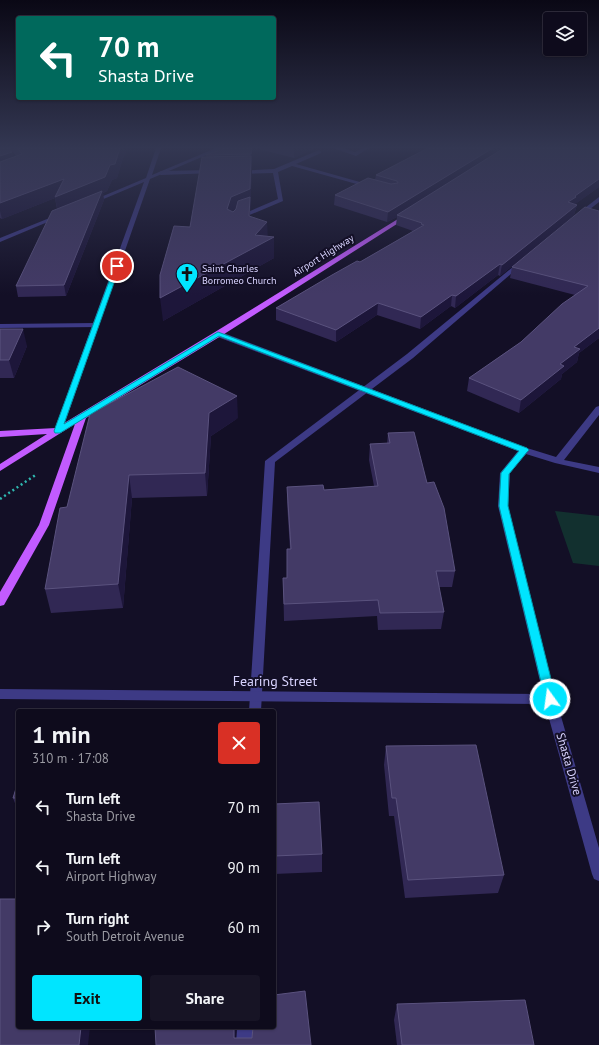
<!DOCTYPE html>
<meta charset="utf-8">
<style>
body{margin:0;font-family:"PT Sans",sans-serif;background:#171425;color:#f1f3f6;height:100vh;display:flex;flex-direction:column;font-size:15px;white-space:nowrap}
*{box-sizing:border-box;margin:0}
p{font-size:13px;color:#9b9ba3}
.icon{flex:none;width:22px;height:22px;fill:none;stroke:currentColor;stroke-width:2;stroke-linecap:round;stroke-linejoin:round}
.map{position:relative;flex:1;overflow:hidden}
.panel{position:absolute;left:16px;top:709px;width:260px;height:320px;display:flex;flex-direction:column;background:#0e0b1c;border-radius:4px;box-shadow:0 1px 3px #0004,0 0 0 1px #2e2b3b}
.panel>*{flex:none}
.guide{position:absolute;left:16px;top:16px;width:260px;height:84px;border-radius:4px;box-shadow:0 1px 3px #0004,0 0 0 1px #2e2b3b;background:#00695c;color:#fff;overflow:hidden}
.tools{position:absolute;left:543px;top:12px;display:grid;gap:8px}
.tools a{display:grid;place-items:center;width:44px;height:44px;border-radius:4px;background:#0e0b1c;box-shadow:0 1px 3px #0004,0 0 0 1px #2e2b3b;font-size:20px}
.pin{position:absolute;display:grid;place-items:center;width:34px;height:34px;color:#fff;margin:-17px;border:2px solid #fff;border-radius:50%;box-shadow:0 1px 4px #0007}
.me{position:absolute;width:44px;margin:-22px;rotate:346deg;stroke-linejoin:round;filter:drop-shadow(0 0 3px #0008)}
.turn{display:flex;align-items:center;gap:14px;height:84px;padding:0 16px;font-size:18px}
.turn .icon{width:52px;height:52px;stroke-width:2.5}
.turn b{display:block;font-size:28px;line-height:34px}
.round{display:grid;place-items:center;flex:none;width:42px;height:42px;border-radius:4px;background:#171425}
.summary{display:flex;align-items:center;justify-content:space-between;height:68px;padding:0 16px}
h1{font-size:24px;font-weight:700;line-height:30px}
.button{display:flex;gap:8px;margin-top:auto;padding:8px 16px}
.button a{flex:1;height:46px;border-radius:4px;background:#00e5ff;color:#111;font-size:16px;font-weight:700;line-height:46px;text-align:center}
.button a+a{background:#171425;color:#f1f3f6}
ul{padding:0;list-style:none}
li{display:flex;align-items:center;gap:12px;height:60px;padding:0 16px}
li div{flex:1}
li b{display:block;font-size:15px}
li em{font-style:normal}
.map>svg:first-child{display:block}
</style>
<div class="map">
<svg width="599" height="1045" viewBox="0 0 599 1045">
<rect width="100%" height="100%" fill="#130f26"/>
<!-- green -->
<path fill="#12302f" d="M555 511 599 516V566L573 563Z"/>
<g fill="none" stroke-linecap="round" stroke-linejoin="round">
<!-- path -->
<path stroke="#2fb8b0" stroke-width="2.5" stroke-dasharray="2 3" stroke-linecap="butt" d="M0 499 37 474"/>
<!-- service -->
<g fill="#3d3a85" fill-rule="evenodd">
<path d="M333 148H342L355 152 363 148H369L356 156Z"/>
<path d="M319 150 321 151V153L296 164 374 186 371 188 292 166 278 172 283 201 240 219H236V217L278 199 273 173 239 174 237 173V171L274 169Z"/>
<path d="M211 170 213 171V173L161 175 158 173 161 171Z"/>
<path d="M599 197V202L580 217H576V215Z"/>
<path d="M520 261 525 262 413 358 275 462 261 711H249L265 461 407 354Z"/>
<path d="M96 323H99V327L0 328V324Z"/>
<path d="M237 1027H253L252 1045H236Z"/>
</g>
<!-- minor -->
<g fill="#3d3a85" fill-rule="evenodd">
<path d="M156 148H161L152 175 216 148H223L150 179 62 431 61 433H55L54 431 144 182 94 203 89 202 146 178Z"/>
<path d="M57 215 62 216 0 242V238Z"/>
<path d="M215 332H221L527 448 556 457 596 407 599 406V415L564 460 599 467V473L555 463 526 454 510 473 508 506 556 699 599 848V881L594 879 592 874 545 704 0 699V689L543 694 498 506 500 473 518 451 215 336Z"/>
</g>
<!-- primary -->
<path fill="#c25bff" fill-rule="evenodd" d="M406 214 411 215 221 336 86 418 49 525 4 605 0 606V592L39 525 75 424 0 471V464L47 434 0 437V431L56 428 215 332Z"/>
</g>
<!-- wall -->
<g fill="#312854">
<path d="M0 148 12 152 13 157 16 156 10 148H128L123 158 117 178 112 180 107 191 103 193 104 200 66 296 18 297 16 286 57 209 55 198 2 219 0 218Z"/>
<path d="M252 148 250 217 268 237 274 258 163 321 190 227 207 157 206 155Z"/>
<path d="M255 148H315L294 158Z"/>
<path d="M427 148H599V187L575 204 577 205 574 215 500 276 498 275 455 308 451 306 420 329 377 315 336 342 276 320V308L360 262 413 231 396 225 397 217 387 222 334 205 335 195 375 180 376 175 426 149Z"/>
<path d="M599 211V338L579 353 577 362 562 374 561 379 519 413 467 391 469 378 521 342 575 295 510 278 512 267Z"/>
<path d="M0 329 27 346 14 378H0Z"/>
<path d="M238 418 211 436 207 496 132 498 123 608 51 613 45 589 67 507Z"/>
<path d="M388 433 427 483 455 571 452 587H439L444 612 441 629 378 630 377 616 284 621 283 578H287L290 549 287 503V487L324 490 374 486 369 460 370 444H387Z"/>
<path d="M386 746 504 875 498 893 405 898 394 816H389L384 765Z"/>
<path d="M18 782V811L13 798Z"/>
<path d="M274 804 322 854V872L274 874Z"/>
<path d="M397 1004 534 1045H397L394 1020Z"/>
</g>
<!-- shaded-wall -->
<g fill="#1d163a">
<path d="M120 148H128L123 158 117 178 112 180 107 191 103 193 104 200 66 296 64 285 58 212 55 198 2 219 0 211V203L64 179Z"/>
<path d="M252 148V168L251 154Z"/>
<path d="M294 148H315L294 158Z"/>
<path d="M493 148H507L397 215V217L387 222 388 212Z"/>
<path d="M12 152 15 166 0 172V156Z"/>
<path d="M251 156 252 175 250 209V237L227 209 231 197Z"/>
<path d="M599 179V187L574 205 568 202 575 196Z"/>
<path d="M577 205 574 215 500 276 502 265Z"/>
<path d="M267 222 268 240 274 237V258L163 321 160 298 255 235Z"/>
<path d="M500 264 498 275 455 308 456 296Z"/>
<path d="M452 295 451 306 420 329 421 317Z"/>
<path d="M378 303 377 315 336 342V330Z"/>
<path d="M599 328V338L579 353 577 362 562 374 561 379 519 413 521 400 560 364 574 347Z"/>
<path d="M23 329 27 346 14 378 9 360Z"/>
<path d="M237 396 238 418 211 436 207 496 205 473 209 413Z"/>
<path d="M129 475 132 498 123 608 118 584Z"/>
<path d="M81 1027H90L88 1045H79Z"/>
<path d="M234 1027H236L235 1045 234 1038Z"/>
</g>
<!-- building -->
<g fill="#433a66" stroke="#5a527e">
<path d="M0 148H9L12 152 0 156Z"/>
<path d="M17 148H120L115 164 110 165 105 177 55 197 64 179 0 203V162L22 154Z"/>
<path d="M225 148H252L251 154 206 155Z"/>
<path d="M428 148H493L388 212 335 195 368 178 391 184 398 183 397 181 376 175Z"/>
<path d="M504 148H599V179L575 196 576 197 568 202 577 205 502 265 500 264 456 296 452 295 421 317 378 303 336 330 276 308 332 275 357 261 360 262 424 225 421 224 422 223 397 215Z"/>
<path d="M251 156 250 189 231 197 227 209 233 212 236 209 238 201 250 197 249 216 267 222 255 235 274 237 160 298V275L174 226 190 227 202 157Z"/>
<path d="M102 191 64 285 16 286 52 211Z"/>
<path d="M585 207 599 211V328L574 347 580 349 560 364 564 366 521 400 469 378 521 342 562 304 588 286 512 267Z"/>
<path d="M0 329H23L9 360H0Z"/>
<path d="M178 367 237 396 209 413 205 473 129 475 118 584 45 589 60 508 67 507 90 414Z"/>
<path d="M414 432 427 483 434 482 444 508 455 571H436L444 612 380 613 378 600 284 604 283 578H287V549H291L287 487 323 485 324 490 378 486 370 444 390 443 388 433Z"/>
<path d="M476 745 504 875 408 880 396 798H392L386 746Z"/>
<path d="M18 782V798H13Z"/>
<path d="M319 802 322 854 274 856V804Z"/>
<path d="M0 899H18V1027H81L79 1045H0Z"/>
<path d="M305 991 311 1045H156L155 1027H234V1038H252L253 1027H274V995Z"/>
<path d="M525 1000 534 1045H402L397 1004Z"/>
</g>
<!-- sky -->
<linearGradient id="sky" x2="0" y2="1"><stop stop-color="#0a0815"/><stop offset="0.5" stop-color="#333752"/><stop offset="1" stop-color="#333752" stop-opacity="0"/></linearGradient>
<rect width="599" height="295" fill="url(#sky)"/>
<!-- route -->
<path fill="#00e5ff" stroke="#0095a6" d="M115 265 120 266 64 424 218 332 527 448 529 450 527 452 509 474 508 506 556 699 554 702 550 703 546 702 545 699 499 506 501 473 519 451 219 336 60 433H55L54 431Z"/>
<!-- icons -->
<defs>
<g id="church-pin" transform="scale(1.15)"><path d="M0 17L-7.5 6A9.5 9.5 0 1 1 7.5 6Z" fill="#00e5ff" stroke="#130f26"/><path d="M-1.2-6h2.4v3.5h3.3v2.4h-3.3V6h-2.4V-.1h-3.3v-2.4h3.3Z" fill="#111"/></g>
</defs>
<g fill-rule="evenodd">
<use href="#church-pin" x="187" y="274"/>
</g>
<g text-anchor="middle" stroke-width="4" stroke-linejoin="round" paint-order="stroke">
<!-- far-street labels -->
<g font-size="10" fill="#d9d4ff" stroke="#130f26">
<text transform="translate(323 255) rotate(-32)" y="4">Airport Highway</text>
</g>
<!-- far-poi labels -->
<g font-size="10" fill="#d9d4ff" stroke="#130f26" text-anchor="start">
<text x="202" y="272">Saint Charles<tspan x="202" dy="12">Borromeo Church</tspan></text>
</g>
<!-- street labels -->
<g font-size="12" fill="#d9d4ff" stroke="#130f26">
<text transform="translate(569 764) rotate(74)" y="4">Shasta Drive</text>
</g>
<!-- near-street labels -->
<g font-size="14" fill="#d9d4ff" stroke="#130f26">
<text x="275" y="686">Fearing Street</text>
</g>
</g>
</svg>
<div class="tools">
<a><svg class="icon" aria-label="layers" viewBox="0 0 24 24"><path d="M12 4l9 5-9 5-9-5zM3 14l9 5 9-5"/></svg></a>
</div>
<div class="pin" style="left:117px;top:266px;background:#d93025"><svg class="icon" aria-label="arrive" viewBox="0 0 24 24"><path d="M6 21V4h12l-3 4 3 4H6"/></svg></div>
<svg class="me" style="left:550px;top:699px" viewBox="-20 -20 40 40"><circle r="17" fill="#00e5ff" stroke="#fff" stroke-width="3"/><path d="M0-11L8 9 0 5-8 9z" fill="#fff"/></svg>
<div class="guide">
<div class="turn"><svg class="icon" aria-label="left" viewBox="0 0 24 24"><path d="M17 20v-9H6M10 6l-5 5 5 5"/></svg><div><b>70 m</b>Shasta Drive</div></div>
</div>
<section class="panel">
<div class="summary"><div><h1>1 min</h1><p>310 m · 17:08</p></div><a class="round" style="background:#d93025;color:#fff"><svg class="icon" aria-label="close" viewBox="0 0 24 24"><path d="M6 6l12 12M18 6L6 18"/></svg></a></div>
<ul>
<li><svg class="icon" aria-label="left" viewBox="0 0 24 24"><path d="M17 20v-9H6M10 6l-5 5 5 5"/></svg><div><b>Turn left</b><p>Shasta Drive</p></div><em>70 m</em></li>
<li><svg class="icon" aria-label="left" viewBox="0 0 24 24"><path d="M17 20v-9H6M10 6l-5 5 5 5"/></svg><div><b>Turn left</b><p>Airport Highway</p></div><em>90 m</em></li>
<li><svg class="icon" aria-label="right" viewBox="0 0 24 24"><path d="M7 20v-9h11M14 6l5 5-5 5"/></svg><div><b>Turn right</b><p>South Detroit Avenue</p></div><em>60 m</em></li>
</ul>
<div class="button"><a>Exit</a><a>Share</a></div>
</section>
</div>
